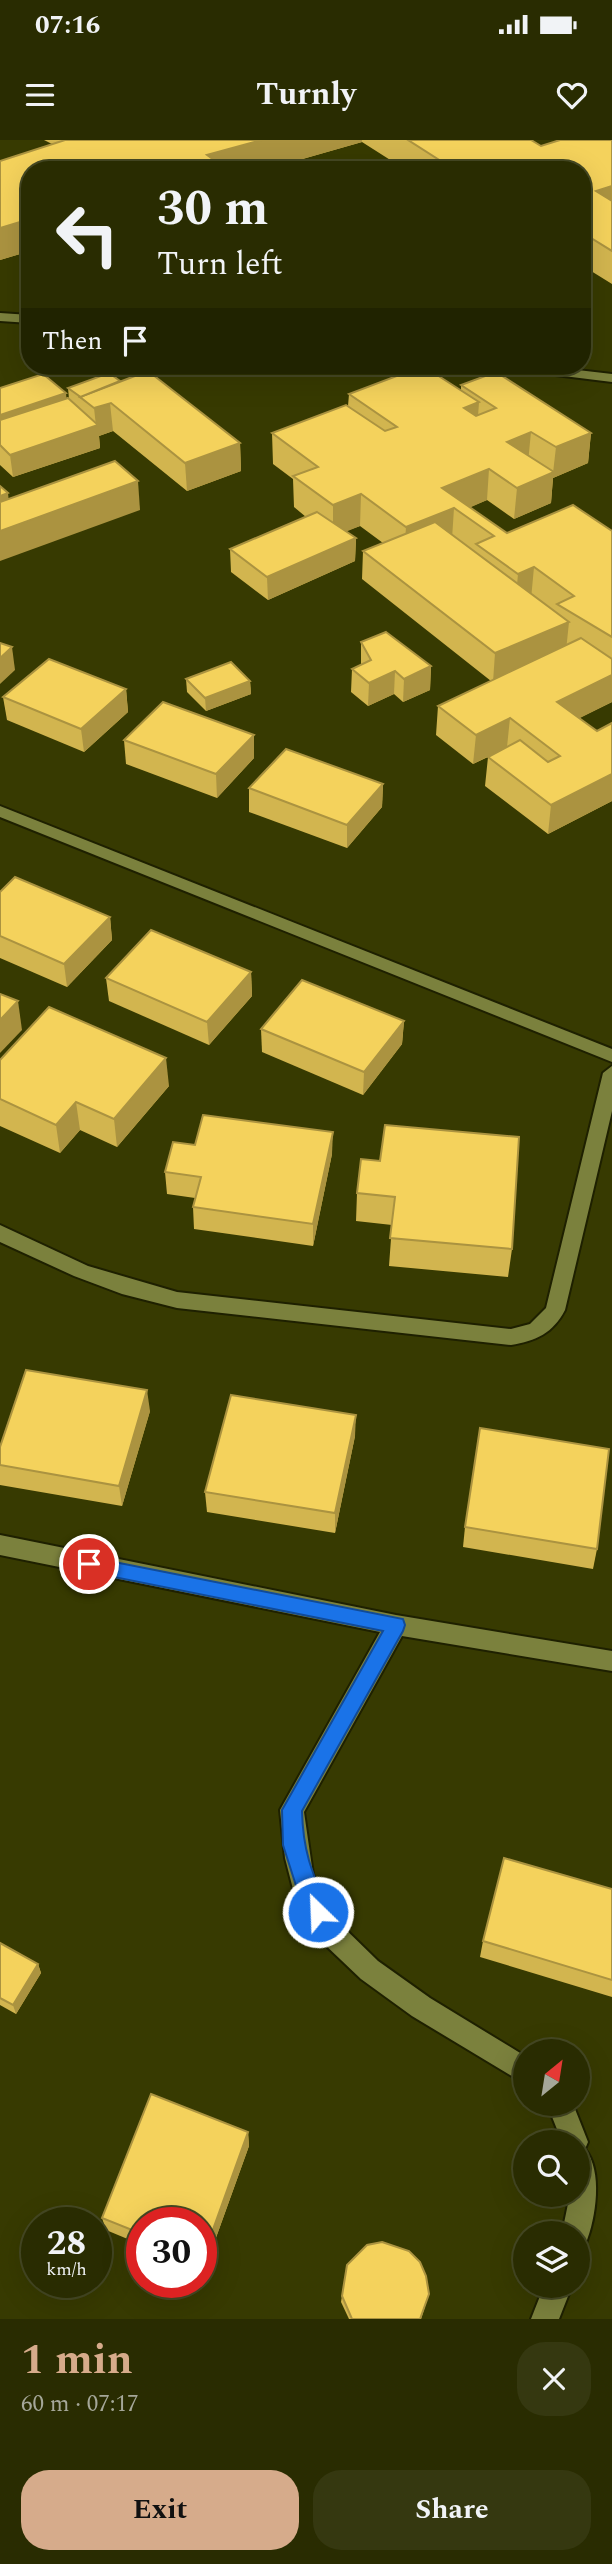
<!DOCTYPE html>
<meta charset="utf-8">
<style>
body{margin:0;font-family:Spectral,serif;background:#353810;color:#f1f3f6;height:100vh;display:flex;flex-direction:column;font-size:26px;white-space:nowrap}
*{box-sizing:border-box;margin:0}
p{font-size:23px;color:#a5a799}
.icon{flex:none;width:38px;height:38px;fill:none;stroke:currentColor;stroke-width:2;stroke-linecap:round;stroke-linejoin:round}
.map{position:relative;height:2179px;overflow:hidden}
.sheet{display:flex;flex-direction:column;background:#292c01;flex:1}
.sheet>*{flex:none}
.hud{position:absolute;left:21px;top:21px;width:570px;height:214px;border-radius:28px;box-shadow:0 7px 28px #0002,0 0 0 2px #454823;background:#292c01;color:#f1f3f6;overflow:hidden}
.needle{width:46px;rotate:30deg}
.fabs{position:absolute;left:513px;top:1899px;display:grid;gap:14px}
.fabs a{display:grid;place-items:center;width:77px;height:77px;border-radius:50%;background:#292c01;box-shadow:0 7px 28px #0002,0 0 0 2px #454823;font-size:35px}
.speed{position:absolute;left:21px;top:2067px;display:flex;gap:14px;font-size:35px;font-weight:700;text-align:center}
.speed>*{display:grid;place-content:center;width:91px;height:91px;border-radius:50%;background:#292c01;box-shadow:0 7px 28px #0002,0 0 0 2px #454823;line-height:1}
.speed small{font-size:18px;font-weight:400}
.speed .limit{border:10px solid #d22;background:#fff;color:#111}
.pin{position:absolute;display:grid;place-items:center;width:60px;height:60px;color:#fff;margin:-30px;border:4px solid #fff;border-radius:50%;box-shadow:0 2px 7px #0007}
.me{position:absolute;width:77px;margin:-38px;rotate:336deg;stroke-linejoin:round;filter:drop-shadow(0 0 5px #0008)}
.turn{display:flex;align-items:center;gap:24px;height:147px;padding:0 21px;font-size:32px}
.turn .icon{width:91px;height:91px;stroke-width:2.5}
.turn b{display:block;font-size:49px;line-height:60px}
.then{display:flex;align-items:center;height:66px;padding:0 21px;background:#0003;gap:14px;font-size:26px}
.round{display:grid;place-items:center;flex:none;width:74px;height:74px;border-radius:28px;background:#353810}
.head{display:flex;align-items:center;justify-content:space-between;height:119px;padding:0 21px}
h1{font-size:42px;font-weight:700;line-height:52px;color:#d6ab8b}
.cta{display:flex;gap:14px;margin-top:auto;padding:14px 21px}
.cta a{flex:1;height:80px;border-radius:28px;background:#d6ab8b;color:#111;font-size:28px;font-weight:700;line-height:80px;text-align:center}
.cta a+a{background:#353810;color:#f1f3f6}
.status{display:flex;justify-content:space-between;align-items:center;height:49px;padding:0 35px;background:#292c01;direction:ltr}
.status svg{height:19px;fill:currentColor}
header{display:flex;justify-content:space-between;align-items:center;height:91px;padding:0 21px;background:#292c01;font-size:32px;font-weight:700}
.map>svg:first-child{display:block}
</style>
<div class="status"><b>07:16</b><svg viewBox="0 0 49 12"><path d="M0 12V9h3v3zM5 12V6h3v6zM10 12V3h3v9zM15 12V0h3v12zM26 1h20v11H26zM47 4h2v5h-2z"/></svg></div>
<header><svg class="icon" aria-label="menu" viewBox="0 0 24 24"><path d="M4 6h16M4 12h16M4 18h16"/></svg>Turnly<svg class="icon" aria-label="heart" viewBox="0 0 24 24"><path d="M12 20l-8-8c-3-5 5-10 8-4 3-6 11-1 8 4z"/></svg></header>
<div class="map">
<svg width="612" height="2179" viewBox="0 0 612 2179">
<rect width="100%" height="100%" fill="#373a01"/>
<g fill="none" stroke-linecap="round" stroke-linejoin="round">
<!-- service casing -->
<g stroke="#1e2000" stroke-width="4">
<g id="service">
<path d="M0 173 30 175V183L0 181Z"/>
<path d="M509 226H543L612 234V242L515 230Z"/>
<path d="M0 666 612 909V922L0 677Z"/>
<path d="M612 926V971L565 1170C553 1193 536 1201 511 1205L177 1168 122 1154 74 1136 0 1102V1085L88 1126 177 1152 511 1189 530 1184 546 1168 603 933Z"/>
</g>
</g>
<!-- minor casing -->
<g stroke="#1e2000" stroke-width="4">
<g id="minor">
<path d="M0 1395 396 1475 612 1511V1531L402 1496 304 1672 313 1734 321 1755 338 1782 378 1821 430 1858 525 1916V1944L412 1876 361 1839 320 1800 293 1749 285 1718 280 1670 380 1492 0 1415Z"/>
<path d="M547 1964H573L588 2002 585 2009C603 2031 596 2078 586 2103L578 2106V2093H562L570 2054H578V2002H562Z"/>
<path d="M544 2146H572L559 2179H531Z"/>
</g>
</g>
<!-- service -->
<use href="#service" fill="#7b813d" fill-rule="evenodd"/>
<!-- minor -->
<use href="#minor" fill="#7b813d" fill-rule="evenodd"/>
</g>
<!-- wall -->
<g fill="#d2b54f">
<path d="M44 0H531L541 6 560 0H612V144L583 126V30H406L362 2 264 30H30V111L0 120V21L52 4Z"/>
<path d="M120 241 240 303 241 331 187 351 113 291 99 296 100 308 13 337 0 325V248L66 253V259H69L68 248Z"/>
<path d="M461 245 591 293 588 323 553 338 551 363 514 379 487 360 470 367 507 393 612 391V562L579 578 597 591 612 583V661L548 694 485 646 488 617 473 624 436 595 438 566 491 541 362 439 363 411 383 403 360 386 346 391 356 398 355 421 268 460 231 432 230 409 306 377 294 367 293 339 273 324 272 293 348 266 349 254 461 250Z"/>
<path d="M361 502 431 526 430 550 403 562 394 554 368 566 351 552 352 529 361 525Z"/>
<path d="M186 539 250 541 251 554 206 571 187 552Z"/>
<path d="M126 549 128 572 84 612 7 580 3 557Z"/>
<path d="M124 600 254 618 217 658 126 624Z"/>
<path d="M383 644 382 667 347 708 249 672V648Z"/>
<path d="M0 752 110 777 112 800 67 847 0 818Z"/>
<path d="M251 832 252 856 209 905 109 861 106 838Z"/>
<path d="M404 881 402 904 363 955 262 912 261 889Z"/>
<path d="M0 920 169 946 117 1007 80 990 60 1013 0 986Z"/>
<path d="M195 1005 332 1014 313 1106 194 1089 193 1067 195 1058 167 1054 165 1032Z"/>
<path d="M361 1019 512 1109 508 1137 389 1126 392 1085 356 1081 357 1053Z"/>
<path d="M150 1271 122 1366 0 1345V1325Z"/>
<path d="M355 1296 335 1393 207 1372 205 1352Z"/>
<path d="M465 1387 597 1409 593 1429 463 1407Z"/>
<path d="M612 1749V1857L480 1817 483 1801Z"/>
<path d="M0 1803 38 1824 41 1833 16 1874 0 1865Z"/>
<path d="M248 1992 249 2006 204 2131 201 2130V2082H142V2105L106 2090 102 2078Z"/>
<path d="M342 2156 427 2160 421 2179H349L341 2162Z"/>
</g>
<!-- shaded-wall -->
<g fill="#ab9340">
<path d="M262 0H362V2L264 30H208L207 15Z"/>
<path d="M612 46V75L596 51Z"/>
<path d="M30 79V111L0 120V88Z"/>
<path d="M66 253 68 276 0 299V275Z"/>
<path d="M479 262 477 292 464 268Z"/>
<path d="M110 263 113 291 99 296 100 308 13 337 10 315 96 286 94 268Z"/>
<path d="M531 292 528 323 507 302Z"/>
<path d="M591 293 588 323 553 338 551 363 514 379 517 348 553 333 556 307Z"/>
<path d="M240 303 241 331 187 351 185 323Z"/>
<path d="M489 329 487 360 460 372 454 368 452 399 404 419 406 387 442 348Z"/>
<path d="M138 341 140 370 0 421V391Z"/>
<path d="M8 353 11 382 0 386V356Z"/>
<path d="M361 354 360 386 333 397V365Z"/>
<path d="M356 398 355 421 268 460 267 437Z"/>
<path d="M534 427 531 459 515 466 518 434Z"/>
<path d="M569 482 566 511 493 542 495 513Z"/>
<path d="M12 507 15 530 0 544V518Z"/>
<path d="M431 526 430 550 403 562 404 539Z"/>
<path d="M395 531 394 554 368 566 369 543Z"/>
<path d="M612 535V562L554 591 557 562Z"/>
<path d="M250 541 251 554 206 571 205 558Z"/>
<path d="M126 549 128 572 84 612 81 589Z"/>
<path d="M510 578 507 607 473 624 476 595Z"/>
<path d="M254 595V618L217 658 216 634Z"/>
<path d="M612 634V661L548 694 551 665Z"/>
<path d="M383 644 382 667 347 708V685Z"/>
<path d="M110 777 112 800 67 847 64 824Z"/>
<path d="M251 832 252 856 209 905 207 882Z"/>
<path d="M18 861 22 890 0 913V880Z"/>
<path d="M404 881 402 904 363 955 364 932Z"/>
<path d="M166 918 169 946 117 1007 114 979Z"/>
<path d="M76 962 80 990 60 1013 56 985Z"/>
<path d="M333 992 332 1014 313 1106V1084Z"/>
<path d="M147 1250 150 1271 122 1366 119 1346Z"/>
<path d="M356 1275 355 1296 335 1393V1373Z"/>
<path d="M38 1824 41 1833 16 1874 13 1865Z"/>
<path d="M248 1992 249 2006 204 2131 202 2120Z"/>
</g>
<!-- building -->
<g fill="#f4d25c" stroke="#ab9340" stroke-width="2">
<path d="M65 0H262L207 15 228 30H30V79L0 88V21Z"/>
<path d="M408 0H531L541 6 560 0H612V46L596 51 612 61V111L583 93V30H455Z"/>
<path d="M423 226 479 262 464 268 476 276 496 268 461 245 496 232 591 293 556 307 531 292 507 302 554 332 517 348 489 329 442 348 507 393 573 365 612 391V497L557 464 574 456 534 427 518 434 476 404 494 396 454 368 406 387 361 354 333 365 293 336 318 327 272 293 346 265 385 291 397 287 349 254Z"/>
<path d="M148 231 240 303 185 323 111 263 94 268 80 257Z"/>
<path d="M109 233 120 241 80 257 82 258 68 248Z"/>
<path d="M43 234 66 253 0 275V248Z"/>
<path d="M68 258 98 285 10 315 0 305V280Z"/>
<path d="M115 321 138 341 0 391V362Z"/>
<path d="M0 346 8 353 0 356Z"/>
<path d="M317 372 356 398 267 437 230 409Z"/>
<path d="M435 382 569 482 495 513 363 411Z"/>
<path d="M386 492 431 526 404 539 395 531 369 543 352 529 371 520 361 502Z"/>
<path d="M581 498 612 519V535L557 562 597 591 612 583V634L551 665 488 617 520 600 548 622 560 616 510 578 476 595 438 566Z"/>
<path d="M0 503 12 507 0 518Z"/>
<path d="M49 519 126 549 81 589 3 557Z"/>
<path d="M231 522 250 541 205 558 186 539Z"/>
<path d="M163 562 254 595 216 634 124 600Z"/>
<path d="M286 609 383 644 347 685 249 648Z"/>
<path d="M15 737 110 777 64 824 0 796V752Z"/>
<path d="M151 790 251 832 207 882 106 838Z"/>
<path d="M302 840 404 881 364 932 261 889Z"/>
<path d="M0 854 18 861 0 880Z"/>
<path d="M49 867 166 918 114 979 76 962 56 985 0 959V920Z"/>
<path d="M203 975 333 992 313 1084 193 1067 201 1037 165 1032 173 1002 195 1005Z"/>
<path d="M385 985 519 997 512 1109 390 1098 395 1057 357 1053 361 1019 380 1021Z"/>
<path d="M26 1230 147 1250 119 1346 0 1325V1307Z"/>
<path d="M231 1255 356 1275 335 1373 205 1352Z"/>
<path d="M480 1288 609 1309 597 1409 465 1387Z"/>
<path d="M504 1718 612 1749V1840L483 1801Z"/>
<path d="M0 1803 38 1824 13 1865 0 1858Z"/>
<path d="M151 1954 248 1992 202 2120 201 2119V2082H142V2094L102 2078Z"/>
<path d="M382 2102 409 2111 420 2122 426 2136 429 2154 420 2179H352L342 2156 347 2125 367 2105Z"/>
</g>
<!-- route -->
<path fill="#1a73e8" stroke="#114b97" stroke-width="2" d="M89 1417 403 1479 405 1485 403 1491 302 1671C303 1714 313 1734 329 1772L326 1780 318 1783 311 1780 299 1755 283 1705 282 1670 383 1491 89 1432 83 1430 80 1424 83 1419Z"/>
</svg>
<div class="fabs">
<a><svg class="needle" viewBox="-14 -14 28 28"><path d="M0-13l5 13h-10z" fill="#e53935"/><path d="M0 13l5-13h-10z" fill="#a5a799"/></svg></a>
<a><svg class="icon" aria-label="search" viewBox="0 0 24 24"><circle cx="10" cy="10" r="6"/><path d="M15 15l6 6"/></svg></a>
<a><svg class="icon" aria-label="layers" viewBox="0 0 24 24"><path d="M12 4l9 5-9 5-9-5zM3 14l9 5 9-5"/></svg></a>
</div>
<div class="speed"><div>28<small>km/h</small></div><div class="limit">30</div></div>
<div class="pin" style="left:89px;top:1424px;background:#d93025"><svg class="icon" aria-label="arrive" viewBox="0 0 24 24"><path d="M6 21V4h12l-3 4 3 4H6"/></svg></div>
<svg class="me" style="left:318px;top:1772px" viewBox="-20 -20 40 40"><circle r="17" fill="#1a73e8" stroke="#fff" stroke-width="3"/><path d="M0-11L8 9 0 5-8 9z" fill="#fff"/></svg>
<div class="hud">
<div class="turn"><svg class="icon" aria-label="left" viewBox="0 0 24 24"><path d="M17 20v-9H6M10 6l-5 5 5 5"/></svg><div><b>30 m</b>Turn left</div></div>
<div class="then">Then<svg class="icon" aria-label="arrive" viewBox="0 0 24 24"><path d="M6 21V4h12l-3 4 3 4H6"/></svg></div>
</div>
</div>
<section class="sheet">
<div class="head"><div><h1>1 min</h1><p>60 m · 07:17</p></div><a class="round"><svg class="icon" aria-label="close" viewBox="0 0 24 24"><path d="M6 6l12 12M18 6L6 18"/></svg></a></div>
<div class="cta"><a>Exit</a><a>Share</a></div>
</section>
